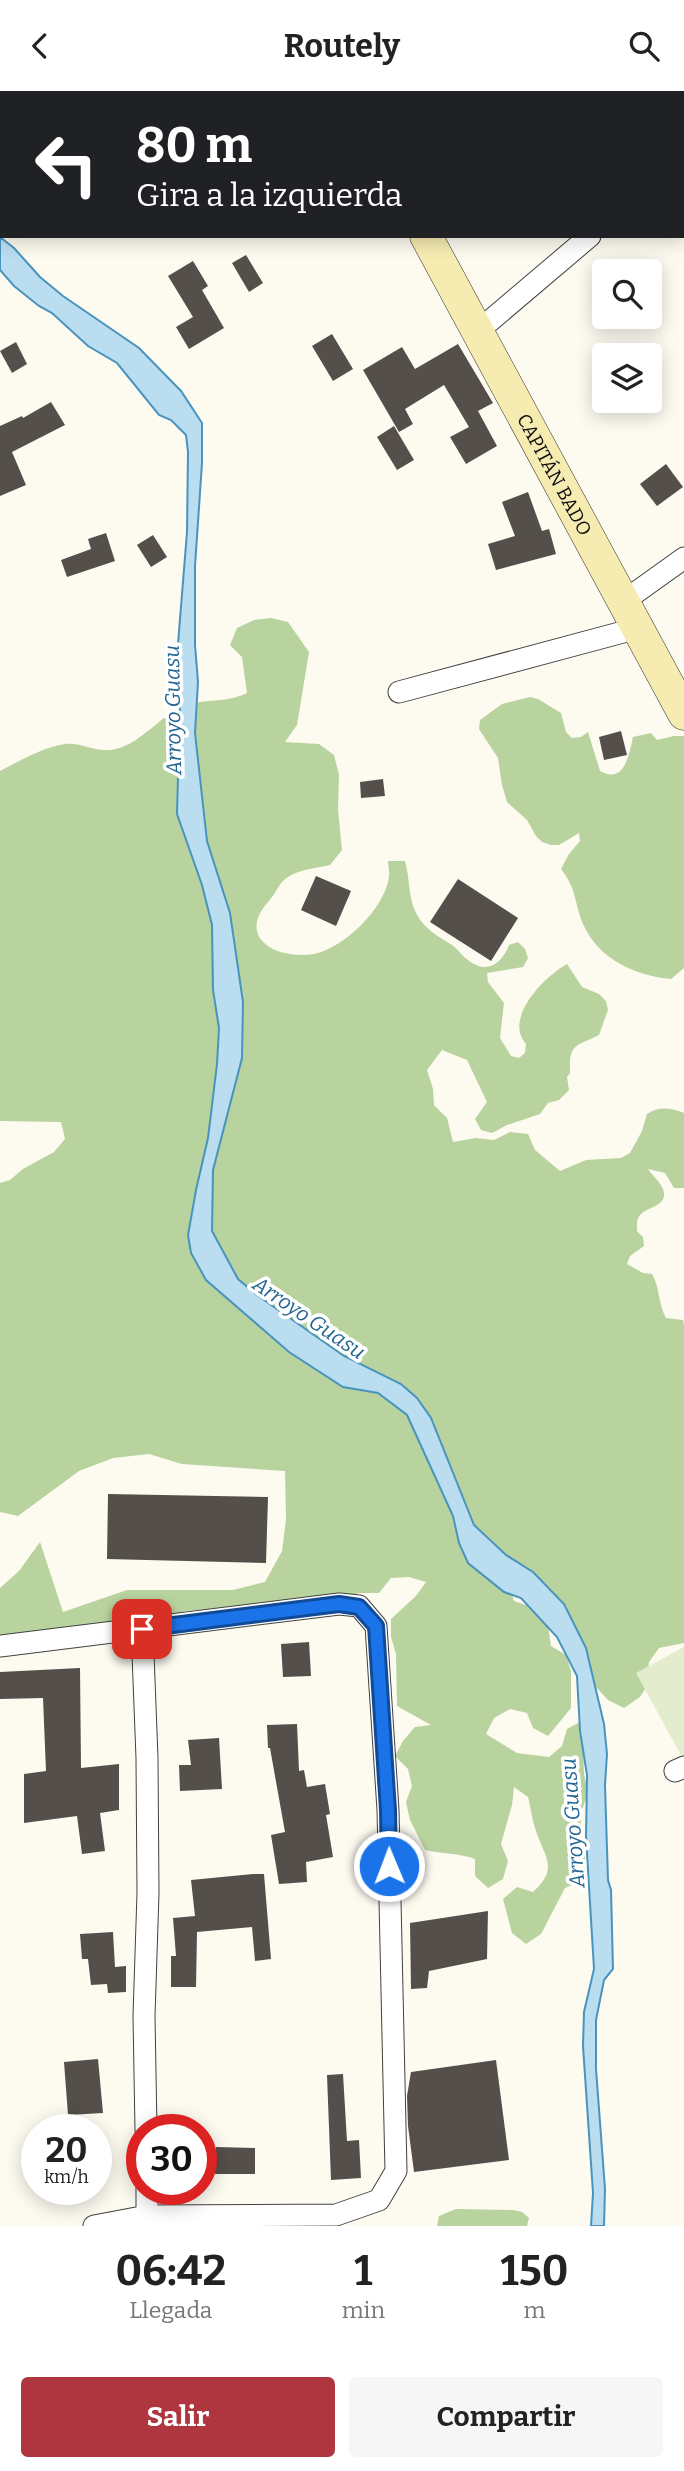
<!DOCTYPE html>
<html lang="es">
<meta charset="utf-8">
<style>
body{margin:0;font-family:Bitter,serif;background:#f6f6f6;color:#222;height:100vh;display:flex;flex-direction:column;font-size:26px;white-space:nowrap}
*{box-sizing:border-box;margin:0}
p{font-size:23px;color:#767676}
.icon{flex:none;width:38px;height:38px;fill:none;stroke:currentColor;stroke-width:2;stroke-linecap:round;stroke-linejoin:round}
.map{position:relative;height:2135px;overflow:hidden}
.details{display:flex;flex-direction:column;background:#fff;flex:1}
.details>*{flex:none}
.banner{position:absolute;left:0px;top:0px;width:684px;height:147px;box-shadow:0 4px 18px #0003;background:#202124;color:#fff;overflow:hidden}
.controls{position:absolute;left:592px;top:168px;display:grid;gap:14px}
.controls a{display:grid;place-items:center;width:70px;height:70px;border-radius:7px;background:#fff;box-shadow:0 4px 18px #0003;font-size:35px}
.speed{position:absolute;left:21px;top:2023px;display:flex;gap:14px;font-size:35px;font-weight:700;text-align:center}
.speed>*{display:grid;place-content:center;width:91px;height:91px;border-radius:50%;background:#fff;box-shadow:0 4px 18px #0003;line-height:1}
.speed small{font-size:18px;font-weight:400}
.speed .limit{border:10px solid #d22;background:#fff;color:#111}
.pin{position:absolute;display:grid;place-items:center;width:60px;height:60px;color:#fff;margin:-30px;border-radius:14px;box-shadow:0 4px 10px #0006}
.me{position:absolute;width:77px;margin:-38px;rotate:359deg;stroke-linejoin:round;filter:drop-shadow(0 0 5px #0008)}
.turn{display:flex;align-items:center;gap:24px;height:147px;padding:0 21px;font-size:32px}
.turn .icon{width:91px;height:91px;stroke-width:2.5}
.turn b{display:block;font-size:49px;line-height:60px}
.eta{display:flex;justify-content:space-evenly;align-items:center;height:119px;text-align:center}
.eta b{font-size:42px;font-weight:700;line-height:49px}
.button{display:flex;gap:14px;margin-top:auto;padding:14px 21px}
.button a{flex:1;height:80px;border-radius:7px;background:#af353f;color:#fff;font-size:28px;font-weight:700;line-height:80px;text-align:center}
.button a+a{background:#f6f6f6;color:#222}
header{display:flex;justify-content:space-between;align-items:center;height:91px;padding:0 21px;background:#fff;font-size:32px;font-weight:700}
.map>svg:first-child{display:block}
</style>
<header><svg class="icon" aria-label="back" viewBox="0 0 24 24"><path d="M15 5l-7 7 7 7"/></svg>Routely<svg class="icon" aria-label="search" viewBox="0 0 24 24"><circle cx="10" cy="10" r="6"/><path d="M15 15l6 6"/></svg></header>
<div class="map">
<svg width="684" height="2135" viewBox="0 0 684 2135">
<rect width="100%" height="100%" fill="#fdfaf0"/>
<!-- forest -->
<g fill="#b8d39e">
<path d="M271 527 288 531 309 561 297 634 285 651 319 653 334 664 339 684 338 719 342 759 330 774C313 778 294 778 281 792 277 798 274 804 269 810 235 847 277 869 314 863 344 857 385 817 389 786 390 781 388 775 388 770H405C410 787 408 806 416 822 424 838 438 845 452 854 458 858 462 865 468 869 486 884 502 873 509 854L518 851 525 858 528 867 523 876 487 882 488 891 504 912 500 947 511 965 519 967 525 962 526 953C503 927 545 885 567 873L582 896 599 903 606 910 608 919 599 944C574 956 569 953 570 982L567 986 569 999 559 1009 548 1012 540 1023 507 1034 492 1042 481 1039 475 1028 487 1011 467 969 442 959 427 979 433 998 434 1014 447 1027 453 1051 476 1047 494 1049 510 1041 528 1043 535 1059 560 1080 586 1069 621 1067 630 1062 642 1040 647 1023C659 1015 671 1017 684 1022V1097H674L665 1082 648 1078C652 1084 659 1090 662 1096 671 1114 649 1115 641 1123 636 1128 637 1134 637 1140L643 1146 644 1155 630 1165 627 1173 643 1182 652 1183C660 1196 658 1213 666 1227L683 1229 684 1234V1552L659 1557 649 1571 645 1598 640 1606 624 1617 608 1609 595 1595 580 1544 509 1493 514 1510 546 1521 551 1555 566 1564 571 1580V1617L548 1645 533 1637 527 1622 510 1618 494 1627 486 1643 517 1662 549 1666 562 1655 567 1638 582 1630 584 1683 588 1701 582 1719 580 1738 586 1772 582 1790 565 1797 541 1843 526 1853 512 1842 503 1808 517 1796 533 1801C559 1777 545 1767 536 1740 532 1729 531 1717 528 1706L514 1696 512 1714 501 1753 508 1770 503 1788 488 1797 475 1785V1768C459 1762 442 1763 425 1759L410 1729 406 1711 412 1695 408 1678 395 1665 403 1650 415 1636 431 1634 397 1615 396 1563 391 1546V1528L416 1505 426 1491 409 1486 391 1487 379 1502H360L337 1507 185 1520 151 1532 0 1548V1497L19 1480 40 1451 63 1521 127 1499H233L265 1491 282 1460 286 1428 285 1380 182 1373 149 1363 113 1367 79 1380 18 1425 0 1421V1092L10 1089 23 1078 54 1061 65 1048 61 1031 0 1030V680C20 670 43 656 65 653 77 651 90 658 103 659 127 661 146 641 164 627L168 628C198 600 215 617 247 602L242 566 230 554 237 537 254 529Z"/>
<path d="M530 606 538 608 561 622 566 641 572 647 581 646 588 641 600 680C625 694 629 663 633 646L651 642 657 649 674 645H684V877L671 888C636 885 598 868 583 833 574 811 577 798 561 778L569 763 580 750 579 742 559 754H551L542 751 536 745 527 729 507 711 502 694 498 667 479 638 480 629 502 613Z"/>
<path d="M456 2118 513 2119 522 2121 529 2127 527 2135H437L439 2125Z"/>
</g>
<!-- pitch -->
<path fill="#e3edce" d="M684 1556V1664L682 1666 636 1582Z"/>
<!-- water -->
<path fill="#baddef" stroke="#4994be" stroke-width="2" d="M0 146 14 157 40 186 63 205 139 257 181 300 202 332V372L195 475V554L198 591 195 642 207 750 230 822 243 911 242 967 213 1079 212 1140 238 1188 257 1204 344 1265 401 1293 417 1307 431 1327 474 1434 506 1464 533 1481 564 1513 586 1557 604 1633 607 1663 605 1694 608 1789 611 1799 613 1878 604 1889 596 1929V1978L605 2098 604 2135H591L593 2102 583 1955 584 1921 594 1878 586 1746 587 1684 580 1640 577 1585 557 1546 521 1507 504 1501 468 1472 459 1452 453 1425 407 1324 378 1302 343 1296 289 1261 206 1189 191 1162 188 1144 196 1099 208 1047 217 973 219 937 213 899 212 834 202 794 177 723 181 574 178 553 187 441 188 361 186 344 171 329 159 324 117 272 88 255 52 222 39 215 14 195 0 179Z"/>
<!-- building -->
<g fill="#554f4b">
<path d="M246 164 263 192 249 201 232 172Z"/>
<path d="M193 170 208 195 202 199 224 237 189 258 176 236 193 226 168 185Z"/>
<path d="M332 243 353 278 333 290 312 255Z"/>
<path d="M16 251 27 273 12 282 0 260Z"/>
<path d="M458 253 493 312 478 320 497 355 466 373 450 346 469 336 444 294 405 318 413 333 399 341 363 279 402 256 415 278Z"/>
<path d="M51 311 65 334 12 361 26 394 0 405V335L22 325 23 327Z"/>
<path d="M394 335 414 369 397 379 377 346Z"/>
<path d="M666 373 683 396 657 415 640 393Z"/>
<path d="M528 401 542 440 549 438 556 463 496 479 488 453 515 445 502 411Z"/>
<path d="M106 442 115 470 67 486 61 469 91 458 88 448Z"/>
<path d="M153 444 167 466 151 476 137 454Z"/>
<path d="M621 640 627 664 604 669 599 646Z"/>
<path d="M383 688 385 705 361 707 360 691Z"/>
<path d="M316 785 351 800 336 835 301 819Z"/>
<path d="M458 788 518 827 491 870 430 831Z"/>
<path d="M108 1403 268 1406 266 1472 107 1468Z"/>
<path d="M309 1551 311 1585 283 1586 281 1553Z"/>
<path d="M80 1577 81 1677 119 1673V1719L100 1722 105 1760 82 1763 77 1725 24 1732V1683L46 1680 43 1607 0 1608V1581Z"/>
<path d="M297 1633 299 1680 304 1679 307 1696 325 1693 330 1723 326 1724 333 1766 306 1771 307 1791 279 1793 271 1744 285 1741 270 1657H268L267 1634Z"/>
<path d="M219 1647 222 1698 180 1700 179 1674H191L188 1649Z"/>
<path d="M253 1783H264L271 1868 255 1870 252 1836 197 1841 196 1896H171V1865H176L173 1827 195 1825 191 1789Z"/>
<path d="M488 1820 487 1868 429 1880 427 1897 411 1898 410 1832Z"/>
<path d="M113 1841 115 1876 126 1875V1901L108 1902 107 1893 91 1894 88 1868H82L80 1843Z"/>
<path d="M98 1968 103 2022 68 2024 64 1971Z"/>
<path d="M496 1969 509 2069 414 2081 408 2035 407 2005 411 1981Z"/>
<path d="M343 1983 347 2050 359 2049 361 2087 331 2089 327 1984Z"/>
<path d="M216 2056 255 2057V2083H215Z"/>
</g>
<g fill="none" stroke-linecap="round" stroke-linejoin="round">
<!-- lane casing -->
<g stroke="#414141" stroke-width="12">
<g id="lane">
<path d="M40 2 43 0"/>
<path d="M0 30 2 29"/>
</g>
</g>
<!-- street casing -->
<g stroke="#414141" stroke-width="23">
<g id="street">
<path d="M502 2 505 0"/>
<path d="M682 67 684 66"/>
<path d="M478 240 590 145"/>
<path d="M624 510 684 467"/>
<path d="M399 601 638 537"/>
<path d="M142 1537 147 1667 148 1802 144 1925 146 2039"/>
<path d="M0 1555 339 1513 359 1515 376 1535 388 1719 396 2080 379 2109 336 2124 147 2125 94 2135"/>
<path d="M675 1680 684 1676"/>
<path d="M147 2098V2125"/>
</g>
</g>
<!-- secondary casing -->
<g stroke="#303030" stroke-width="33">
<g id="secondary">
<path d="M341 0 342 2"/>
<path id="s1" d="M426 145 684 623"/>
</g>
</g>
<!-- lane -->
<use href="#lane" stroke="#fff" stroke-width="10"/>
<!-- street -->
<use href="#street" stroke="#fff" stroke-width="21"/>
<!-- secondary -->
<use href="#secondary" stroke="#f6ecb2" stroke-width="32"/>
</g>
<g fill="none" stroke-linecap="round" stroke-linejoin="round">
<!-- route casing -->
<g stroke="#114b97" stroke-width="18">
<path id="route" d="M142 1538 339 1513 359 1516 376 1535 388 1719 389 1775"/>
</g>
<!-- route -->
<use href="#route" stroke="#1a73e8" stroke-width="12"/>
</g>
<g text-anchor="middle" stroke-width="7" stroke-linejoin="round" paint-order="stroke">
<!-- street labels -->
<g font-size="19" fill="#0e0e0e" stroke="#fff">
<text dy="7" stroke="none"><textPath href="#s1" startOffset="271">CAPITÁN BADO</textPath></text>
</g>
<!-- water labels -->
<g font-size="21" font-style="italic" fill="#246692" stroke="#fff">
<text transform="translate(173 619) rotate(-91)" y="7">Arroyo Guasu</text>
<text transform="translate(309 1227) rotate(34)" y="7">Arroyo Guasu</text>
<text transform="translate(573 1732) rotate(-94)" y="7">Arroyo Guasu</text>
</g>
</g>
</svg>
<div class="controls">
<a><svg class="icon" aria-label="search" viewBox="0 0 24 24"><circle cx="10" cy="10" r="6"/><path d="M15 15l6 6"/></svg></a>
<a><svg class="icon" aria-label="layers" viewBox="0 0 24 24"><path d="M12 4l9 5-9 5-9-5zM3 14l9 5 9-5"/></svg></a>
</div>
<div class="speed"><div>20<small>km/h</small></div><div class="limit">30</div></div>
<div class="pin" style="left:142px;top:1538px;background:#d93025"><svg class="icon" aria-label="arrive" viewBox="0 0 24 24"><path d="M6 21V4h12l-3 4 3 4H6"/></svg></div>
<svg class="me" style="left:389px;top:1775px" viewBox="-20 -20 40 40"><circle r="17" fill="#1a73e8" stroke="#fff" stroke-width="3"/><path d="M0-11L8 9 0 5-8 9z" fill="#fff"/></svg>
<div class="banner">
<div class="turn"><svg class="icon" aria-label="left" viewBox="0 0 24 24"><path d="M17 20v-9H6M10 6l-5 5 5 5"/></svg><div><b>80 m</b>Gira a la izquierda</div></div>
</div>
</div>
<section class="details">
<div class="eta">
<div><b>06:42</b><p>Llegada</p></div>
<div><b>1</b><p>min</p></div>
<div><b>150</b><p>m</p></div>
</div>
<div class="button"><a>Salir</a><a>Compartir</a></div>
</section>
